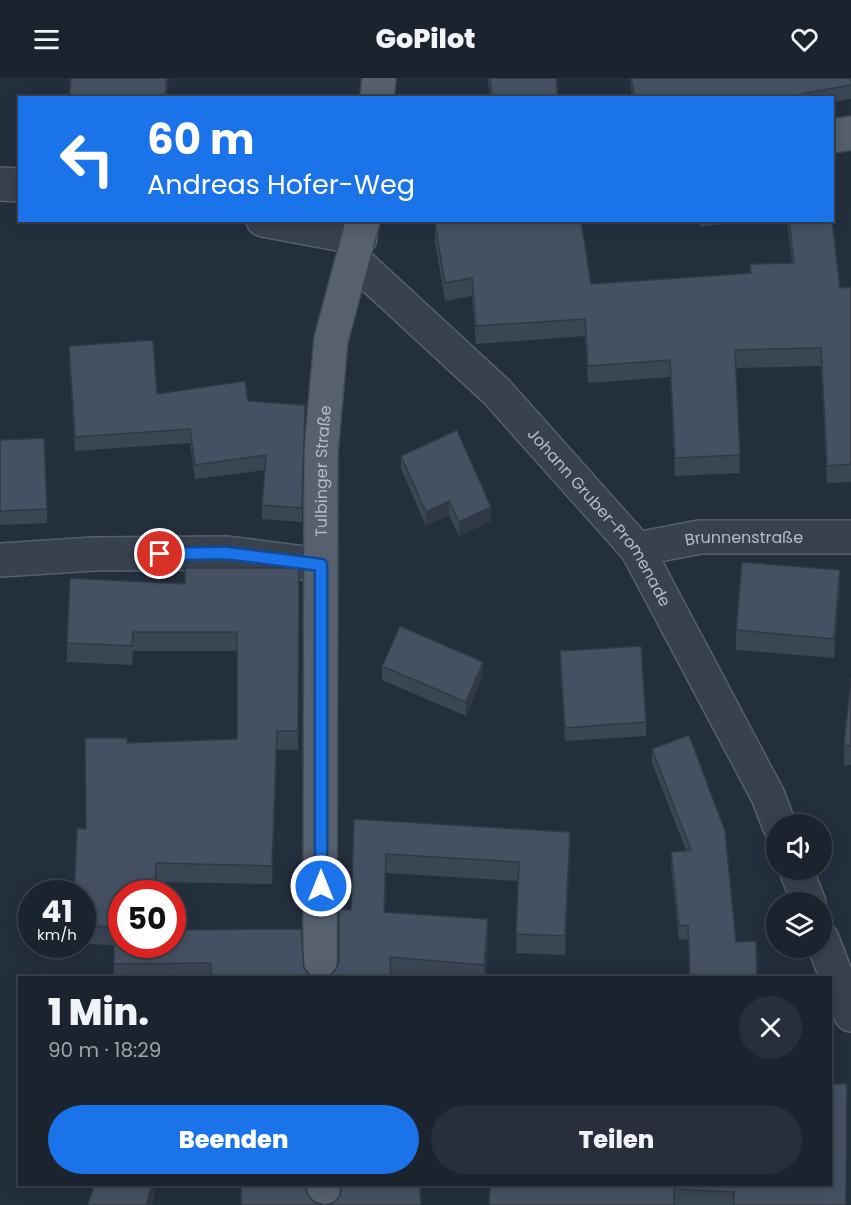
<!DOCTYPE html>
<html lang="de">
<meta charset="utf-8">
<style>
body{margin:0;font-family:Poppins,sans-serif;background:#282f3a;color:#f1f3f6;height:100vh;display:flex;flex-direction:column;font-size:22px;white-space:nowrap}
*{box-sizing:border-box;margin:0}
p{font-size:20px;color:#a0a4aa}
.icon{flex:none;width:33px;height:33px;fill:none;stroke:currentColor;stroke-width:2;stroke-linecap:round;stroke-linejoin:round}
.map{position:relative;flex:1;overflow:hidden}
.panel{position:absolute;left:18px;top:898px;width:814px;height:210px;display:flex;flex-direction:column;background:#1b232e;border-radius:0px;box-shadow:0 3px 15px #0003,0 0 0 2px #39404a}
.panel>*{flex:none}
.hud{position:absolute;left:18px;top:18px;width:816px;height:126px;border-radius:0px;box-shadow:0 3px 15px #0003,0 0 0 2px #39404a;background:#1a73e8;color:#fff;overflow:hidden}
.buttons{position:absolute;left:766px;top:736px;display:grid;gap:12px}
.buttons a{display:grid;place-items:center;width:66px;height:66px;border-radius:50%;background:#1b232e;box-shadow:0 3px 15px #0003,0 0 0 2px #39404a;font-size:30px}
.speed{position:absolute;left:18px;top:802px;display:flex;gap:12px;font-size:30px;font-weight:700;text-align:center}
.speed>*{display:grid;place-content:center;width:78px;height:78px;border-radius:50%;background:#1b232e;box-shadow:0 3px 15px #0003,0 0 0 2px #39404a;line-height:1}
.speed small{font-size:15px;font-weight:400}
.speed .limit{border:9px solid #d22;background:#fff;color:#111}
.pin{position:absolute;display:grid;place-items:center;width:51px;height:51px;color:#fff;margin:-26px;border:3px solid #fff;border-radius:50%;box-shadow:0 2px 6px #0007}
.me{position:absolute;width:66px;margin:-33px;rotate:0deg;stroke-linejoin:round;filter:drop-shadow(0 0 4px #0008)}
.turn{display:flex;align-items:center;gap:21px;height:126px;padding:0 30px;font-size:27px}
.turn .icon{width:78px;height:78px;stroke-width:2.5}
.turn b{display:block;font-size:42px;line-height:51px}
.round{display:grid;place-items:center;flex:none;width:63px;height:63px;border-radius:32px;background:#282f3a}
.overview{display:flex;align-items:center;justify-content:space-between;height:102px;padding:0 30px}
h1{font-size:36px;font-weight:800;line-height:45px}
.cta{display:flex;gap:12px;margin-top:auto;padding:12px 30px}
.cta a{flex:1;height:69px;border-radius:36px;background:#1a73e8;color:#fff;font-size:24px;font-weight:800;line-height:69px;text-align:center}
.cta a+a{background:#282f3a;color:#f1f3f6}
header{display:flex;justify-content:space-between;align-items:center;height:78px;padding:0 30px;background:#1b232e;font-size:27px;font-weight:800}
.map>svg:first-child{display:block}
</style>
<header><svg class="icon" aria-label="menu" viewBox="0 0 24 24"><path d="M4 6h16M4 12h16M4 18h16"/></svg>GoPilot<svg class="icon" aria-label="heart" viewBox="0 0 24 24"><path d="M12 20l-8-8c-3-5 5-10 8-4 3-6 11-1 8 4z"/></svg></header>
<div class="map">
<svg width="851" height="1127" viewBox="0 0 851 1127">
<rect width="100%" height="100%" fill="#242f3e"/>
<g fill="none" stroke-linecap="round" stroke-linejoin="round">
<!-- minor casing -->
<g stroke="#565f6c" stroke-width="36">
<g id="minor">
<path d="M0 106 20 107"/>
<path d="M263 142 360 160"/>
<path id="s1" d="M354 182 497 314 637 471 768 718 779 747"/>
<path id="s2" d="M637 471 700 459H851"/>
<path d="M0 482 94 476 227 475 320 487"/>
<path d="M796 792 809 825"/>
<path d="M822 861 851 937"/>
</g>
</g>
<!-- major casing -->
<g stroke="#414a57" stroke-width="36">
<g id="major">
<path d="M377 20 379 0"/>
<path d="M832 58 851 55"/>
<path id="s3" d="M320 900 321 374 331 262 363 142"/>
<path d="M324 1107V1127"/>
</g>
</g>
<!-- minor -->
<use href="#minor" stroke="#38414e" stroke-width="33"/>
<!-- major -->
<use href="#major" stroke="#56606e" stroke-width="33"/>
</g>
<!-- wall -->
<g fill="#3b4654">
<path d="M488 0H556L558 20H490Z"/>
<path d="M630 0H851V21L832 24V20H632Z"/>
<path d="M700 142H757L700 149Z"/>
<path d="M787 142H832L840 210 851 209V404L827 405 821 288 736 290 740 395 675 398 670 299 588 305 585 258 476 266 472 218 445 223 435 164V146L591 206 750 195 792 185Z"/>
<path d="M69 268 157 316 305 327 302 444 262 441V427L265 392 195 401 190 365 75 373 69 283Z"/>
<path d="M0 362 47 431V445L0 447Z"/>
<path d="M401 378 491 443 459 458 449 437 426 448 401 391Z"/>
<path d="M299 490 298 672H277L272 806 156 804 122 867 304 890 311 898 321 900 329 898 336 891 351 832 354 741 570 773 565 877 516 875 518 803 386 795 385 834 488 859 485 900H417L391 898V900H114V867L82 866V816L85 751 127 665 237 661V573H133L132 587 67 584V565L185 506Z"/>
<path d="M840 512 834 580 736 572V552Z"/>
<path d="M560 573 646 644V658L565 663 560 587Z"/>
<path d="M382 588 483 598 466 638 382 602Z"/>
<path d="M851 599V687H844V667Z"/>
<path d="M652 671 736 864 757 900H690L688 861 679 862 671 788V774L686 772 652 685Z"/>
<path d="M490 1107H831L846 1127H489Z"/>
</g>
<!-- shaded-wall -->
<g fill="#303945">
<path d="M167 0H169L167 20H165Z"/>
<path d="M449 423V437L426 448V434Z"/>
<path d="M491 429V443L459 458V444Z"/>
<path d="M840 492V512L834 580V561Z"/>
<path d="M483 584V598L466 638V624Z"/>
<path d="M277 653V672L272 806V788Z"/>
<path d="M570 754V773L565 877V858Z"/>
<path d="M488 841V859L484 900V887Z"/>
<path d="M152 1107H155L154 1120 152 1127H146Z"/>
</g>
<!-- building -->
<g fill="#455162" stroke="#303945" stroke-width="1.5">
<path d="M71 0H167L165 20H69Z"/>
<path d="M490 0H556L558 20H492Z"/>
<path d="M631 0H851V7L780 20H635Z"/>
<path d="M458 142H581L591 206 751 195 750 186 794 185 789 142H832L840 210 851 209V386L827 388 821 270 735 272 740 377 675 380 670 282 588 288 585 241 476 248 472 200 445 205 435 146Z"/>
<path d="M153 262 157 316 245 303 248 323 305 327 302 430 262 427 266 377 195 387 190 351 75 359 69 268Z"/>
<path d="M457 352 491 429 459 444 449 423 426 434 401 378Z"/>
<path d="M44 360 47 431 0 433V362Z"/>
<path d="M742 484 840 492 834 561 736 552Z"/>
<path d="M185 490H299L298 653H277L272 788 156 785 155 816H122V867H172V852L301 851 304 890 311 898 321 900 329 898 336 891 339 882V831L351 832 354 741 570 754 565 858 516 856 519 784 386 776 384 834 488 841 484 887 390 879 391 900H211V885L114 886V849L82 848V816H74L77 750 86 751 85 660H127V665L237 661V554H133L132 568 67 565 70 500 185 506Z"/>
<path d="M400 548 483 584 466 624 382 588Z"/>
<path d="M641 568 646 644 565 650 560 573Z"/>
<path d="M851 599V668L844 667Z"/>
<path d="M689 657 725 753 736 864 756 863 757 900H690L688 847 679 848 671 774 691 772 652 671Z"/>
<path d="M831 1006H847L846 1127H734V1114L674 1111V1127H489L490 1107H831Z"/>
<path d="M94 1107H152L146 1127H88Z"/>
<path d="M241 1107H305L308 1117 314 1124 325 1127 333 1125 340 1118 341 1107H420L421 1127H241Z"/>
</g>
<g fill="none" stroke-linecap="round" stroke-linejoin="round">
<!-- route casing -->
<g stroke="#114b97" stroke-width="15">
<path id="route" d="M160 476 226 475 321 487V808"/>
</g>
<!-- route -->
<use href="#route" stroke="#1a73e8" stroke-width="10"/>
</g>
<g text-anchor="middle" stroke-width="4.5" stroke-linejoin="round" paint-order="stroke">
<!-- street labels -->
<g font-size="16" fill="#b4bcc9" stroke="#1d2633">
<text dy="6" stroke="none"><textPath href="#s3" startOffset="507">Tulbinger Straße</textPath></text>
<text dy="6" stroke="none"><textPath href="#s1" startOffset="357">Johann Gruber-Promenade</textPath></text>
<text dy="6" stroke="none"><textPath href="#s2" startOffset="108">Brunnenstraße</textPath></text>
</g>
</g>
</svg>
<div class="buttons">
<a><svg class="icon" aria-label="sound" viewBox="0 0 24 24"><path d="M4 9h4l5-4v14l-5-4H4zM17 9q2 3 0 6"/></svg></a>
<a><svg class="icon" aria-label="layers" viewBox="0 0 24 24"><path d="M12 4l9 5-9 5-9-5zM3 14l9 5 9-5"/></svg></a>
</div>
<div class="speed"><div>41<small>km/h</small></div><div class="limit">50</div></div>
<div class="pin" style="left:160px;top:476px;background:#d93025"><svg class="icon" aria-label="arrive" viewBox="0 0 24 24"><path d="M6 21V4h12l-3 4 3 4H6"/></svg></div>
<svg class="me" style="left:321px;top:808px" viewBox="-20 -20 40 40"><circle r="17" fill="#1a73e8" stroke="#fff" stroke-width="3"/><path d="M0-11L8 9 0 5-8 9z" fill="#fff"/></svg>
<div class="hud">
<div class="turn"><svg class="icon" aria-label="left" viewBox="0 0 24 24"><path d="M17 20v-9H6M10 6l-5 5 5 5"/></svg><div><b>60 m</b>Andreas Hofer-Weg</div></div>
</div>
<section class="panel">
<div class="overview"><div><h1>1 Min.</h1><p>90 m · 18:29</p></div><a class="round"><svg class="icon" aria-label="close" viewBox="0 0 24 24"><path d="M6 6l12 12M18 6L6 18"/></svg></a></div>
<div class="cta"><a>Beenden</a><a>Teilen</a></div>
</section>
</div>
